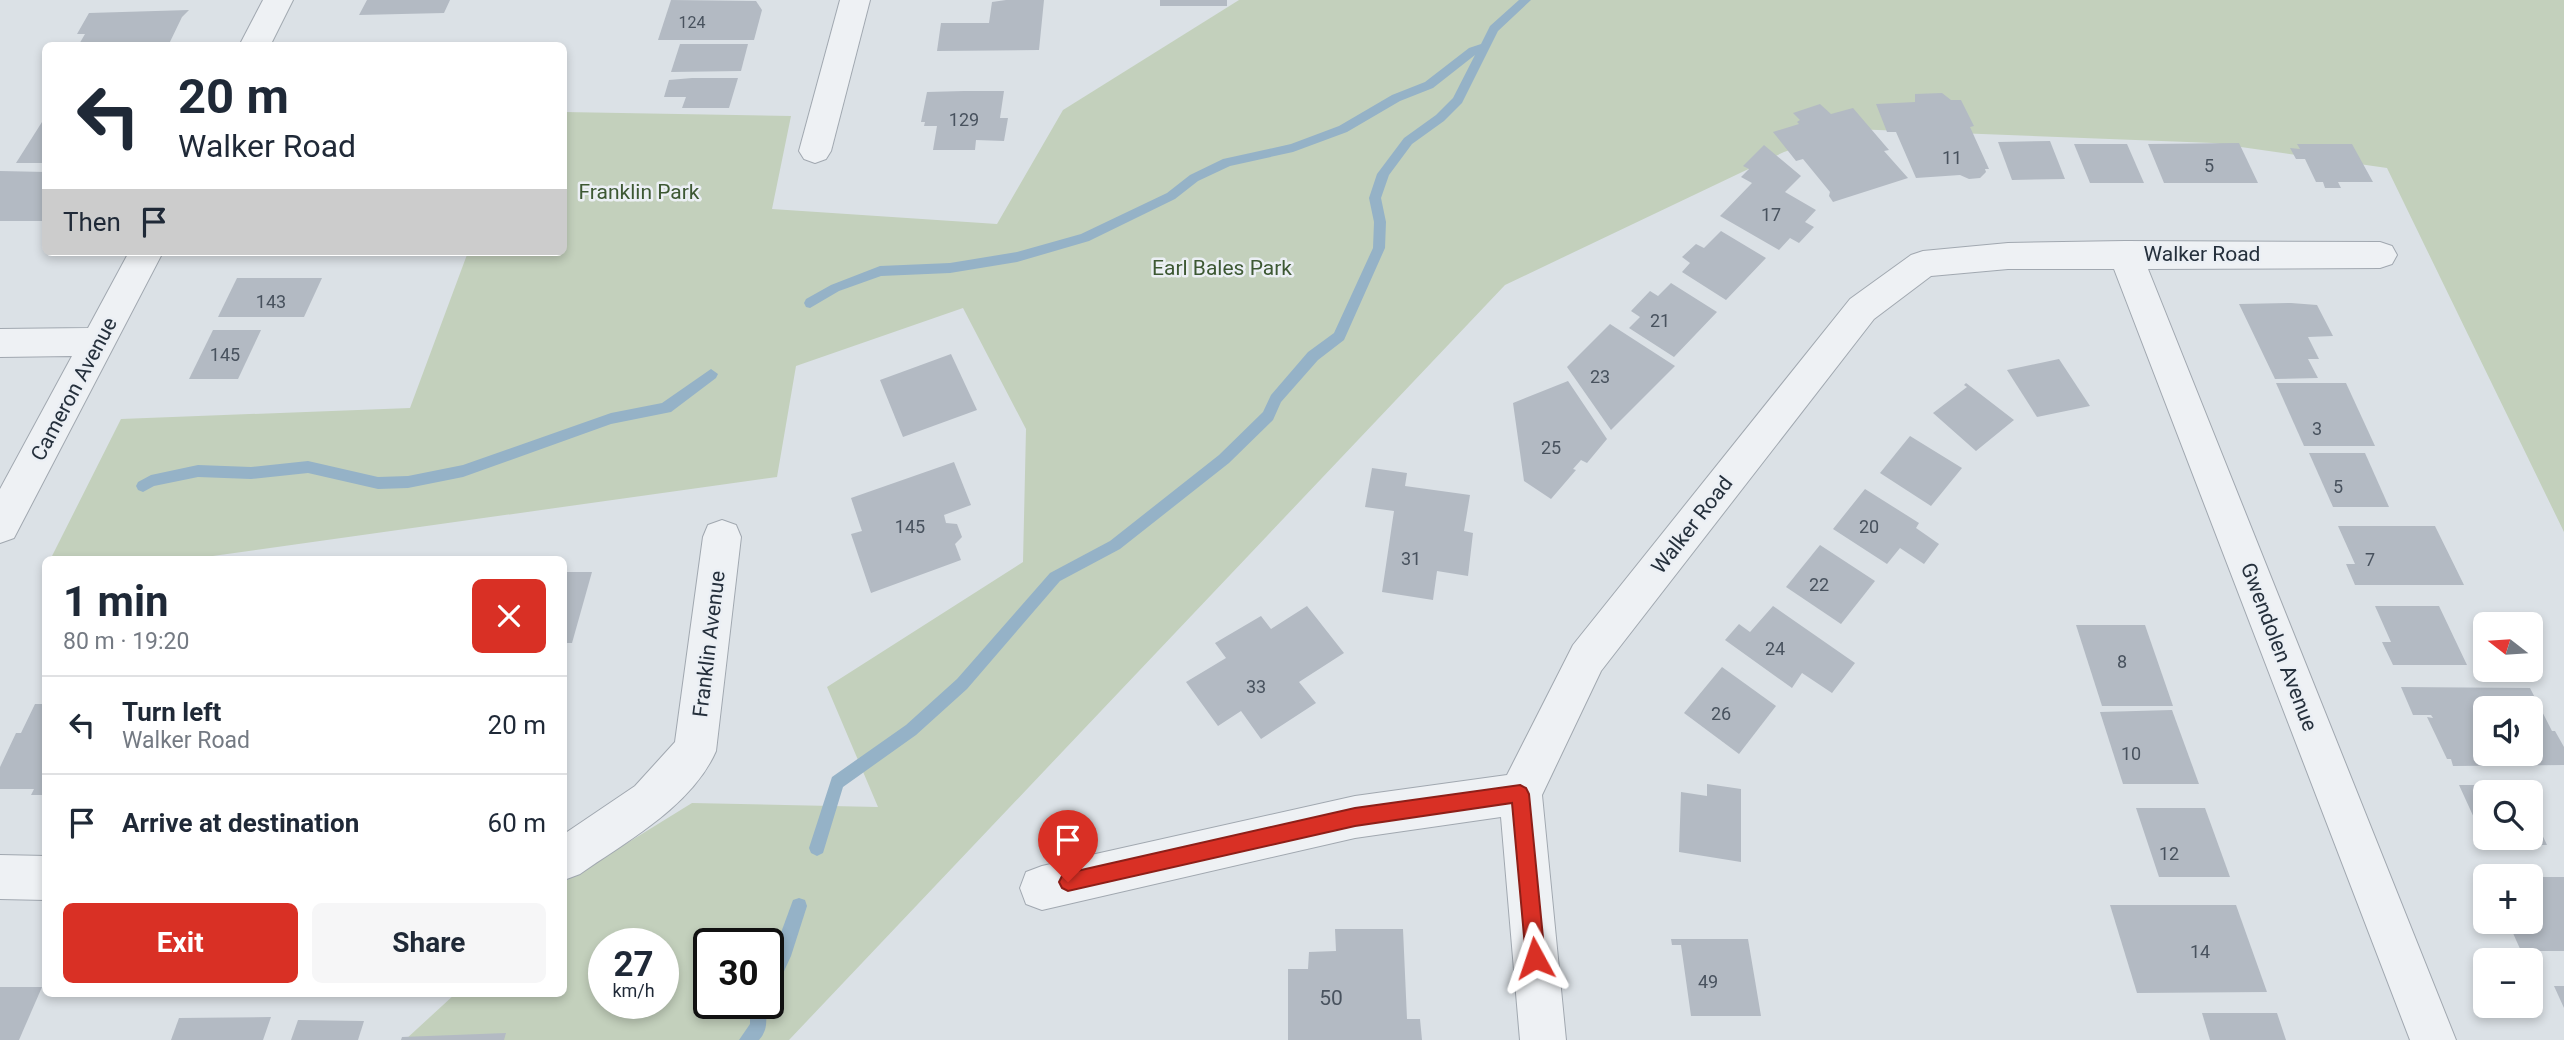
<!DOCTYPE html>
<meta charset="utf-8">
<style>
body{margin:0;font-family:Roboto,sans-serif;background:#f6f6f7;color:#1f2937;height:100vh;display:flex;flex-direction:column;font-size:26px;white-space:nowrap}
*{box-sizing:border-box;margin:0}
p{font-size:23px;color:#747a83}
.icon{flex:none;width:38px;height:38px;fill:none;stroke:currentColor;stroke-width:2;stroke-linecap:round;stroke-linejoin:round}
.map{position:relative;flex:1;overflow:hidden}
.sheet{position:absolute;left:42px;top:556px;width:525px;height:441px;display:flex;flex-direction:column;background:#fff;border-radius:10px;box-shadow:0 4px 10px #0003}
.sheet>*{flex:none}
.top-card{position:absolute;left:42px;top:42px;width:525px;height:214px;border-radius:10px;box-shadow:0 4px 10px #0003;background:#fff;color:#1f2937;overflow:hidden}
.needle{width:46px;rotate:287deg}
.fabs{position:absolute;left:2473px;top:612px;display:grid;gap:14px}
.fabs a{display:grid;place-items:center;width:70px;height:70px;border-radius:10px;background:#fff;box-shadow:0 4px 10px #0003;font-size:35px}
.speed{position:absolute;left:588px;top:928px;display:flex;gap:14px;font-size:35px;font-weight:700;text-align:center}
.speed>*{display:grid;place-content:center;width:91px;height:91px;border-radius:50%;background:#fff;box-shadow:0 4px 10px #0003;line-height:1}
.speed small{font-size:18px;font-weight:400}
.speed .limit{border:4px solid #111;border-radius:10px;background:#fff;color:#111}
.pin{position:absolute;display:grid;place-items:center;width:60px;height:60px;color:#fff;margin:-72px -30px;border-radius:50% 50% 50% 0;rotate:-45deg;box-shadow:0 0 7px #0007}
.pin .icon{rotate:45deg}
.me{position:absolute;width:77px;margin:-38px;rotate:355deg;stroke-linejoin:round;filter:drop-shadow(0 0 5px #0008)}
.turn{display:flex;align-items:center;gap:24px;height:147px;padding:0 21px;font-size:32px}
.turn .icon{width:91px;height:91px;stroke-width:2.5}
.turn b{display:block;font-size:49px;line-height:60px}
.then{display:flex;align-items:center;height:66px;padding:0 21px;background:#0003;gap:14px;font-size:26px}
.round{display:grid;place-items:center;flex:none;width:74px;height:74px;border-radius:10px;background:#f6f6f7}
.summary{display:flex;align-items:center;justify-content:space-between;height:119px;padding:0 21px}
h1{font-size:42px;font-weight:700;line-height:52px}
.action{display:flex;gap:14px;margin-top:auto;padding:14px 21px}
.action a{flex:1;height:80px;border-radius:10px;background:#d93025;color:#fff;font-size:28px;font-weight:700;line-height:80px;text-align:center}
.action a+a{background:#f6f6f7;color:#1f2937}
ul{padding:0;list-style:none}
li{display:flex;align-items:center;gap:21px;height:98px;padding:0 21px;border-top:2px solid #e0e1e3}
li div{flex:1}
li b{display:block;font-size:26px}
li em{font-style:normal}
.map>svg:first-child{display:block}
</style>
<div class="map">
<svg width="2564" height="1040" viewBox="0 0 2564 1040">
<rect width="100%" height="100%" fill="#dbe1e6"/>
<!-- green -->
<path fill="#c3d0bc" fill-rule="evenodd" d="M1239 0H2564V532L2387 168 2213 143 1852 129 1784 152 1505 285 789 1040H405L455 994H564V882L692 803 878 807 827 687 1023 562 1026 429 963 308 796 366 777 477 184 560H50L121 419 410 408 468 252H564V112L791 116 772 209 997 224 1063 110ZM604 943H663V1003H604ZM709 943H768V1003H709Z"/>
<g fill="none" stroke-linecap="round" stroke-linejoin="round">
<!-- stream -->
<g fill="#95b2c7" fill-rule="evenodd">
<path d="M1519 0H1531L1498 31 1462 103 1444 121 1412 144 1389 175 1381 198 1386 222 1385 248 1344 340 1318 360 1281 402 1273 420 1229 463 1120 549 1060 581 967 689 916 735 843 787 823 853 817 856 811 853 809 848 832 777 906 725 957 679 1050 573 1110 541 1219 455 1263 412 1271 395 1308 352 1334 333 1373 248 1374 222 1369 198 1377 174 1404 138 1436 115 1453 98 1475 55 1433 88 1400 101 1347 132 1293 152 1230 166 1198 181 1175 199 1089 241 1017 262 950 273 881 276 839 291 810 308 806 307 804 303 806 299 831 285 880 266 950 263 1017 252 1081 234 1167 193 1190 175 1223 159 1291 144 1339 126 1392 95 1425 82 1469 48 1481 44 1490 26Z"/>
<path d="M711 369 718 374 716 378 671 412 611 424 463 477 408 488 378 489 308 473 251 479 198 477 154 486 143 492 138 490 136 486 138 482 151 475 198 465 251 467 308 461 378 477 408 476 463 465 611 413 662 403Z"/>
<path d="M799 898 805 900 807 906 791 956 774 993 768 995V968L793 900Z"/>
<path d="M768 1000 769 1003C763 1018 771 1026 759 1040H739L750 1024V1009L752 1003H768Z"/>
</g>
</g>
<!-- building -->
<g fill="#b3bac3" fill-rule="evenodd">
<path d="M367 0H450L444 13 359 15Z"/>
<path d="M671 0 756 1 762 10 754 40H658Z"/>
<path d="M1006 0H1044L1039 50 937 51 941 23H989L992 2Z"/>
<rect x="1160" y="0" width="67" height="6"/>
<path d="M189 10 182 17 168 46H78L85 34H77L89 13Z"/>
<path d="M680 44H748L741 71 671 72Z"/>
<path d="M692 78H738L729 108H682L686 97H664L669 80Z"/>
<path d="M964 91H1004L1000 118H1008L1004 141 976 140 975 150H933L937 126H924L925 122H921L927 92Z"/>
<path d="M1942 93 1951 100H1961L1974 126 1970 127 1989 169H1985L1986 172 1980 178 1969 179 1960 175 1916 178 1896 132H1887L1876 104 1915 102V94Z"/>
<path d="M1820 104 1831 114 1853 108 1889 150 1884 151 1908 178 1833 202 1829 196 1830 192 1803 159 1796 161 1773 132 1799 124 1797 122 1800 120 1793 113Z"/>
<path d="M42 122H46V163H16Z"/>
<path d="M2050 141 2065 179 2012 180 1998 142Z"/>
<path d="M2239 143 2258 183H2164L2148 144Z"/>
<path d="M2074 144H2127L2144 183H2090Z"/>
<path d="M2297 144H2352L2373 182H2338L2341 188H2325L2323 182H2316L2305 159H2296L2290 148 2300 149Z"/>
<path d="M1764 145 1801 176 1785 192 1816 210 1805 222 1814 227 1799 243 1790 238 1779 250 1720 216 1752 183 1741 177 1749 169 1743 166Z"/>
<path d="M0 171 46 172V221H0Z"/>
<path d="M1721 231 1766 258 1726 300 1682 272 1690 263 1682 257 1696 244 1704 248Z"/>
<path d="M237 278H322L304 317H218Z"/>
<path d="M1671 283 1717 312 1674 357 1629 328 1640 317 1631 311 1650 291 1658 296Z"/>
<path d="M2291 303 2317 305 2333 336 2308 337 2319 359H2308L2318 378 2275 379 2239 304Z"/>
<path d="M1610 324 1675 366 1611 430 1567 367Z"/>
<path d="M213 330H261L238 379H189Z"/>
<path d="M951 354 977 410 903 437 880 380Z"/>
<path d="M2059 359 2090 406 2037 417 2007 370Z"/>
<path d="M1568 381 1607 439 1587 463 1581 460 1573 469 1576 470 1551 499 1524 481 1513 403Z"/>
<path d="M1966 383 2014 420 1976 451 1933 413 1967 387 1964 385Z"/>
<path d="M2276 383H2346L2375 446H2304Z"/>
<path d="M1910 436 1962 468 1931 506 1880 473Z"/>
<path d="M2309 453H2365L2389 507H2333Z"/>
<path d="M954 462 971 505 944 515 946 523 957 524 962 537 955 544 961 560 871 593 851 534 862 531 851 498Z"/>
<path d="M1372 468 1407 473 1405 486 1470 495 1464 531 1473 533 1468 576 1437 571 1433 600 1382 592 1394 511 1365 507Z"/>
<path d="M1865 489 1919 523 1916 528 1939 544 1924 564 1900 548 1887 564 1833 529Z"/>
<path d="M2338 526H2435L2464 585H2355L2346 564H2355Z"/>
<path d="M1820 545 1875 581 1841 624 1786 587Z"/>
<path d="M564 572H592L572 643H564Z"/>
<path d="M1307 606 1344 653 1299 682 1316 703 1261 739 1241 711 1218 726 1186 682 1226 658 1215 643 1261 616 1271 629Z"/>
<path d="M1773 606 1855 663 1832 693 1802 673 1792 688 1725 640 1739 624 1750 632Z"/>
<path d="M2375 606H2439L2467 665H2393L2382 642H2391Z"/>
<path d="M2076 625H2145L2173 706H2102Z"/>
<path d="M1722 667 1776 706 1739 754 1684 713Z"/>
<path d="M2401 687 2530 688 2552 731H2555L2564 747V765L2453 766 2451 759H2447L2427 717 2433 718 2431 715H2413ZM2485 709H2530V754H2485Z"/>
<path d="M35 704H46V795H31L34 789H0V767L16 733H21Z"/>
<path d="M2172 710 2199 784H2123L2100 712Z"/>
<path d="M1707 784 1741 789V862L1679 852 1681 792 1707 796Z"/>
<path d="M2459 785H2519L2523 793H2485V838H2530V809L2547 845 2486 844Z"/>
<path d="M2136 808H2205L2230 877H2159Z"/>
<path d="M2530 877H2564V951H2521L2508 922H2530Z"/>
<path d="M2110 905H2236L2267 992 2137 993Z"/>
<path d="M1335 929H1403L1407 1019H1420L1422 1040H1288V969H1308L1309 952 1336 951Z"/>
<path d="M1671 939H1748L1761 1016H1691L1681 945H1672Z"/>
<path d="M2554 986H2564V1008Z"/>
<path d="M0 987H42L19 1040H0Z"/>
<path d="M2202 1013H2277L2286 1040H2210Z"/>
<path d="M271 1017 263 1040H171L179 1018Z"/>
<path d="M298 1020 364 1021 358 1040H291Z"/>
<path d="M506 1033 504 1040H401L402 1037Z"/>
</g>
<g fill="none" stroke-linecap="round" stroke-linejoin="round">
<!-- minor casing -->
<g stroke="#a1a8b0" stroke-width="2">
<g id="minor">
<path d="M263 0H293L270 46H239Z"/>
<path d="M840 0H870L831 151 826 159 815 163 804 159 799 151Z"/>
<path d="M2125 241 2380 242 2392 246 2397 255 2392 264 2380 268 2148 269 2456 1040H2410L2114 269H2008L1931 276 1874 319 1601 671 1542 795 1566 1040H1520L1501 817 1355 838 1042 910 1026 904 1020 888 1026 872 1042 866 1355 796 1507 775 1573 645 1850 299 1911 255 1923 251 2008 243Z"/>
<path d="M129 252H163L14 538 0 543V489L72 356 0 357V329L88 328Z"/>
<path d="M722 520 736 525 741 537 716 751C692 806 627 841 580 874L564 880V834L635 786 675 742 703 537 708 525Z"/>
<path d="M0 855 46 856V900L0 899Z"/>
</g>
</g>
<!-- minor -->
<use href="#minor" fill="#eef1f4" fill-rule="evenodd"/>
</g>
<!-- route -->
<path fill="#d93025" stroke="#8d1f18" stroke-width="2" d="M1520 785 1526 788 1529 794 1545 958 1542 964 1535 967 1529 964 1526 958 1512 803 1355 826 1068 891 1062 888 1059 882 1062 876 1068 873 1355 808Z"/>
<g text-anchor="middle" stroke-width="5" stroke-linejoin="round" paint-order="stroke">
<!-- far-number labels -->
<g font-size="16" fill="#48525e">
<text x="692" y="28">124</text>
</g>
<!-- number labels -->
<g font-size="18" fill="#48525e">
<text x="964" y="126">129</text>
<text x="1952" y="164">11</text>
<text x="2209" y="172">5</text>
<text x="1771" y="221">17</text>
<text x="271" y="308">143</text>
<text x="1660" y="327">21</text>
<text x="225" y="361">145</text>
<text x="1600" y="383">23</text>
<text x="2317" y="435">3</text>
<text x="1551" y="454">25</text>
<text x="2338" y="493">5</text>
<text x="910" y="533">145</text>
<text x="1869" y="533">20</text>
<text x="1411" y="565">31</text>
<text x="2370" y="566">7</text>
<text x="1819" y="591">22</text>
<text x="1775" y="655">24</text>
<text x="2122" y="668">8</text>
<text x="1256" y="693">33</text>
<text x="1721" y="720">26</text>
<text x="2131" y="760">10</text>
<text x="2169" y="860">12</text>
<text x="2200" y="958">14</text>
<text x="1708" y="988">49</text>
</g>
<!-- park labels -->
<g font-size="21" fill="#3d5833" stroke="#ebeff4">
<text x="639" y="199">Franklin Park</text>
<text x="1222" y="275">Earl Bales Park</text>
</g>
<!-- street labels -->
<g font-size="21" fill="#25303c" stroke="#ebeff4">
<text x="2202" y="261">Walker Road</text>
<text transform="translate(74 389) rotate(-62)" y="7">Cameron Avenue</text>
<text transform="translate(1692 525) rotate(-52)" y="7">Walker Road</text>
<text transform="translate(709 644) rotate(-83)" y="7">Franklin Avenue</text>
<text transform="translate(2279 647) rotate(69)" y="7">Gwendolen Avenue</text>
</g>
<!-- near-number labels -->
<g font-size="21" fill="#48525e">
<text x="1331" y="1005">50</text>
</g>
</g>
</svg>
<div class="fabs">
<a><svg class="needle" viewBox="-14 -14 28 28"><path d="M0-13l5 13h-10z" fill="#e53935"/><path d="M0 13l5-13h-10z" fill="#747a83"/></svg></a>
<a><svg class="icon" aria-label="sound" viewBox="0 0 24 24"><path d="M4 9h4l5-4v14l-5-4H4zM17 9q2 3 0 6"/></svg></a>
<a><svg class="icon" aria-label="search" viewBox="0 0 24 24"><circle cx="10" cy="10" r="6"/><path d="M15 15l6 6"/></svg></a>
<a>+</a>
<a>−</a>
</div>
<div class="speed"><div>27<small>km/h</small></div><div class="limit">30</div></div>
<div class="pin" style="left:1068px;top:882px;background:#d93025"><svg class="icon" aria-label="arrive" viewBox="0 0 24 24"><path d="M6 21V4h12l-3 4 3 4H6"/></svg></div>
<svg class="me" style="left:1535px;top:958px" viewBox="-20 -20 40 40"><path d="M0-17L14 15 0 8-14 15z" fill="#d93025" stroke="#fff" stroke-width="4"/></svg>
<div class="top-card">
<div class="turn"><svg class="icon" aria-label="left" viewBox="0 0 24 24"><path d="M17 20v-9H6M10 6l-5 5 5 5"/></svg><div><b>20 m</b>Walker Road</div></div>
<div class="then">Then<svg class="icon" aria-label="arrive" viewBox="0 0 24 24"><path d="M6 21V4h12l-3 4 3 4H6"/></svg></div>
</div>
<section class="sheet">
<div class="summary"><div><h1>1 min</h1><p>80 m · 19:20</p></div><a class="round" style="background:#d93025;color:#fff"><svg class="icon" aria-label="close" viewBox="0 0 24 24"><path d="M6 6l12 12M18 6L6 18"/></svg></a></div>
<ul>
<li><svg class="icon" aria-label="left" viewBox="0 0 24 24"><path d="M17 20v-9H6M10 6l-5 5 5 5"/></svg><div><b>Turn left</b><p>Walker Road</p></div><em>20 m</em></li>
<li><svg class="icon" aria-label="arrive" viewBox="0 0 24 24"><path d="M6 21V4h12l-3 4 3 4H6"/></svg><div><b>Arrive at destination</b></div><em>60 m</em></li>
</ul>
<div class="action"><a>Exit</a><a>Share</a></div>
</section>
</div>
